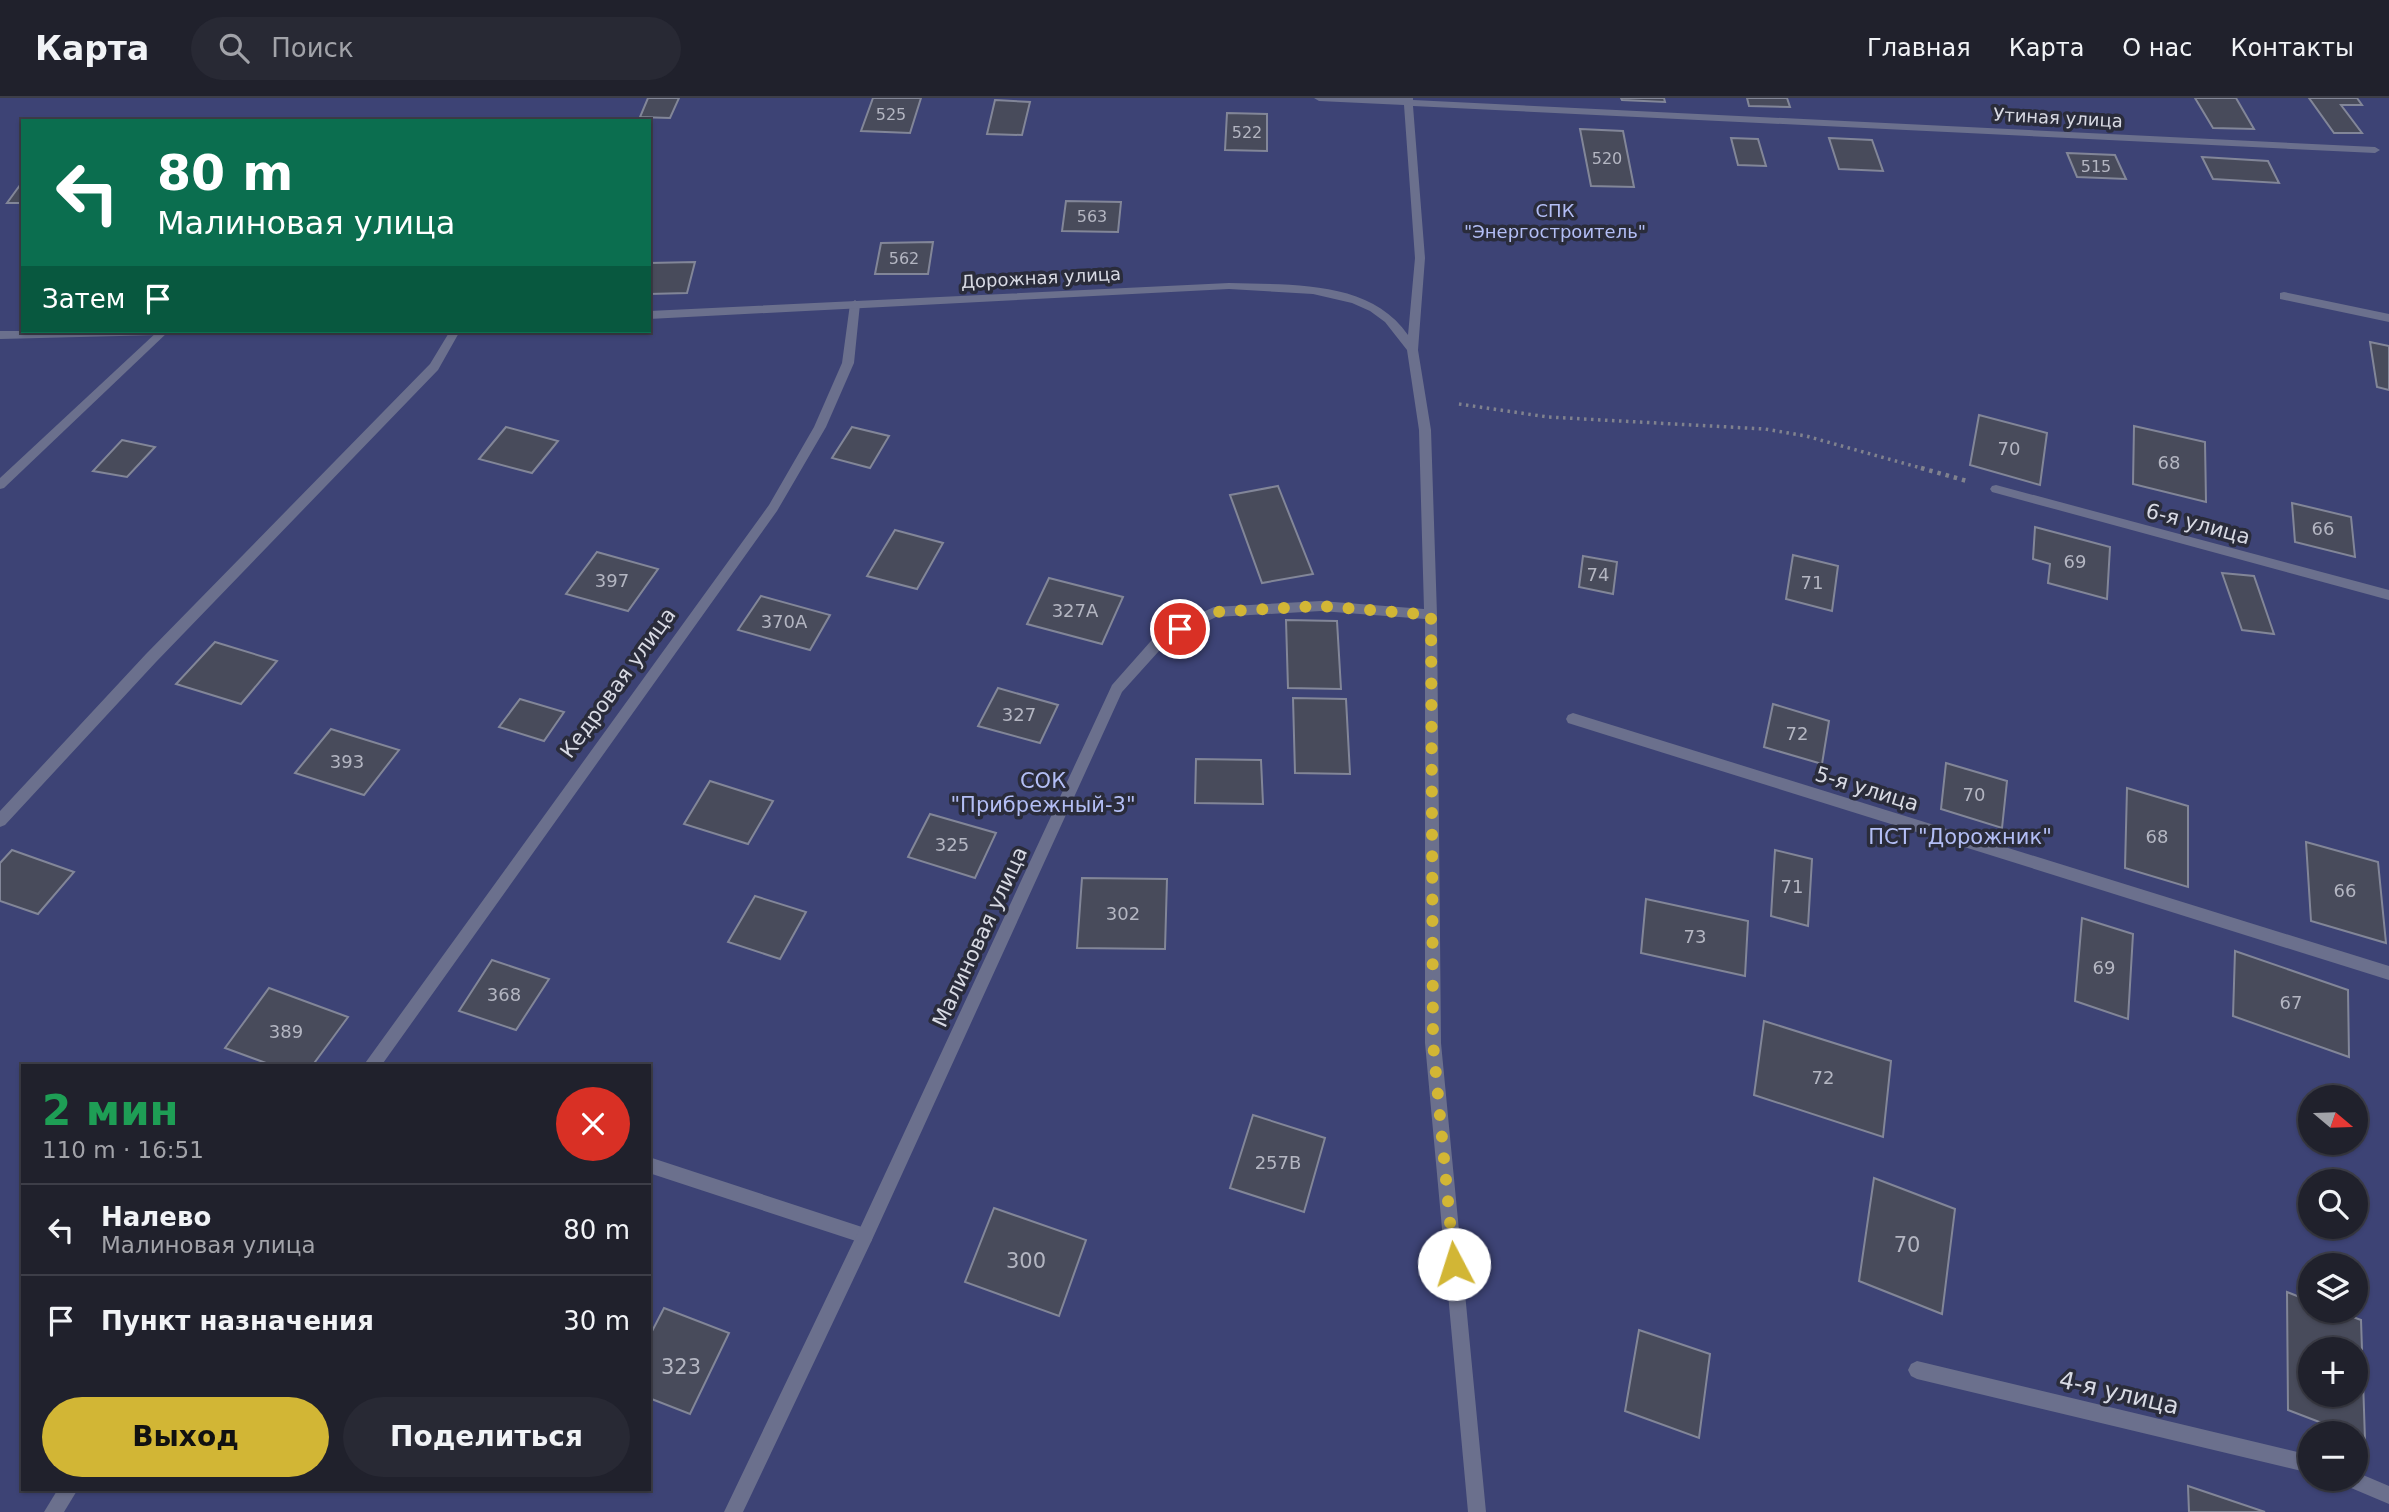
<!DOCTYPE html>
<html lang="ru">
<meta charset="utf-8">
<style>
body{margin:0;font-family:"DejaVu Sans",sans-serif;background:#282934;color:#f1f3f6;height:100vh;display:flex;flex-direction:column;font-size:26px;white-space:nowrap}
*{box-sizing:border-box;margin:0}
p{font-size:23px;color:#a2a3a9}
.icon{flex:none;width:38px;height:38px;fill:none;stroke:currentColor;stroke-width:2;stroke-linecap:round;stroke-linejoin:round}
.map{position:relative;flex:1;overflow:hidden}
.panel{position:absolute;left:21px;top:966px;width:630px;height:427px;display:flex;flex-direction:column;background:#20212c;border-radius:0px;box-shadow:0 2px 5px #0004,0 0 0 2px #3d3e48}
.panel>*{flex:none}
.top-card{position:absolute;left:21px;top:21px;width:630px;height:214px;border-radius:0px;box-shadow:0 2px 5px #0004,0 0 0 2px #3d3e48;background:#0b6e4f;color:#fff;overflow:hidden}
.needle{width:46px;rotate:109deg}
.buttons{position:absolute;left:2298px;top:987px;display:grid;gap:14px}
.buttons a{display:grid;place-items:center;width:70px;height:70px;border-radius:50%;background:#20212c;box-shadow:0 2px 5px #0004,0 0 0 2px #3d3e48;font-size:35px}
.pin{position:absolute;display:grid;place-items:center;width:60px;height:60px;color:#fff;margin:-30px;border:4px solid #fff;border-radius:50%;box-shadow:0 2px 7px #0007}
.me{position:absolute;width:77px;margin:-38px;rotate:355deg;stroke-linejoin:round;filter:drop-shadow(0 0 5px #0008)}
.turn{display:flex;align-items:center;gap:24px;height:147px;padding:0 21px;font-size:32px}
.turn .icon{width:91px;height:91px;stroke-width:2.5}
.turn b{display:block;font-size:49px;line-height:60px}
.then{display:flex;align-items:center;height:66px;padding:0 21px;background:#0003;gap:14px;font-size:26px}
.round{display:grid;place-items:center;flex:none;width:74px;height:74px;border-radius:37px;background:#282934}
.summary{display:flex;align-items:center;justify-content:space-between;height:119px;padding:0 21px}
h1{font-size:42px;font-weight:600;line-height:52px;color:#1e9e55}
.button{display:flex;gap:14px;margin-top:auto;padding:14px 21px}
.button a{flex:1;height:80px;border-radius:42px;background:#d2b635;color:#111;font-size:28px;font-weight:600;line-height:80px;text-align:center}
.button a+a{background:#282934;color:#f1f3f6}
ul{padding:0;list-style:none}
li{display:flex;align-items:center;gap:21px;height:91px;padding:0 21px;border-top:2px solid #3d3e48}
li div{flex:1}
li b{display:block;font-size:26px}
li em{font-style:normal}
header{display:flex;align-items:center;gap:42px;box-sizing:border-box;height:98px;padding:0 35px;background:#20212c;border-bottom:2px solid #3d3e48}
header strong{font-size:33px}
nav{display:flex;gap:38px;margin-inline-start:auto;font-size:24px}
.search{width:490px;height:63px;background:#282934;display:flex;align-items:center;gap:18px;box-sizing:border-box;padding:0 24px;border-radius:38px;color:#a2a3a9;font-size:26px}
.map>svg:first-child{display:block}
</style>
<header>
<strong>Карта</strong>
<div class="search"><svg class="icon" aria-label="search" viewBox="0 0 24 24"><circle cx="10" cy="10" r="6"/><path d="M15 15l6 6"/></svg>Поиск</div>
<nav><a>Главная</a><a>Карта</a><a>О нас</a><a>Контакты</a></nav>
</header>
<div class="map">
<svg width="2389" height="1414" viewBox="0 0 2389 1414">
<rect width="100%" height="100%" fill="#2a2c3b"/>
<!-- green -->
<path fill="#3d4375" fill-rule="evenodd" d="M0 0H2389V1414H0ZM23 23H649V233H23ZM23 968H649V1391H23ZM2310 999H2356V1045H2310ZM2310 1083H2356V1129H2310ZM2310 1167H2356V1213H2310ZM2310 1251H2356V1297H2310ZM2310 1335H2356V1381H2310Z"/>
<!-- building -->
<g fill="#484b5b" stroke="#828698" stroke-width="2" fill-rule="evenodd">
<path d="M648 0H679L670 20 640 19Z"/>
<path d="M873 0H921L910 35 861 33Z"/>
<path d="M1621 0H1664L1665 4 1622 2Z"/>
<path d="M1747 0H1787L1790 9 1749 8Z"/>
<path d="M2195 0H2236L2254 31 2213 30Z"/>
<path d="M2309 0H2357L2362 7H2341L2362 35H2334Z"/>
<path d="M995 2 1030 4 1022 37 987 36Z"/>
<path d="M1227 15 1267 16V53L1225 52Z"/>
<path d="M1580 31 1623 33 1634 89 1591 88Z"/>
<path d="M1731 40 1758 41 1766 68 1738 67Z"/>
<path d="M1829 40 1872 42 1883 73 1839 71Z"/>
<path d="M2067 55 2115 57 2126 81 2077 79Z"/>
<path d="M2202 59 2268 63 2279 85 2213 81Z"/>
<path d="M23 83V105H7Z"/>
<path d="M1066 103 1121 104 1118 134 1062 133Z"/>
<path d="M933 144 928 176H875L881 145Z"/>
<path d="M695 164 687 195 649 196V165Z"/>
<path d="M2370 244 2389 248V292L2377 289Z"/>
<path d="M1979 317 2047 335 2040 387 1970 367Z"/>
<path d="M2134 328 2205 344 2206 404 2133 386Z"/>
<path d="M506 329 558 343 532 375 479 361Z"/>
<path d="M852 329 889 338 870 370 832 360Z"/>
<path d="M122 342 155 349 127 379 93 373Z"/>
<path d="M1278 388 1313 476 1262 485 1230 397Z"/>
<path d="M2292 405 2351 419 2355 459 2295 444Z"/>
<path d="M2035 429 2110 449 2107 501 2048 485 2050 466 2033 461Z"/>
<path d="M895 432 943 445 917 491 867 478Z"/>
<path d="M597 454 658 471 628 513 566 496Z"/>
<path d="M1793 457 1838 468 1832 513 1786 501Z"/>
<path d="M1583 458 1617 464 1613 496 1579 489Z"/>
<path d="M2222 475 2254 478 2274 536 2242 532Z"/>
<path d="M1049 480 1123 499 1102 546 1027 526Z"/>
<path d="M761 498 830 517 810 552 738 532Z"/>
<path d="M1286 522 1337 523 1341 591 1288 590Z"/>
<path d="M215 544 277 563 241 606 176 586Z"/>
<path d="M998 590 1058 607 1040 645 978 628Z"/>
<path d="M1293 600 1346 601 1350 676 1295 675Z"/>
<path d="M520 601 564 614 544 643 499 629Z"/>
<path d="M1773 606 1829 623 1822 666 1764 649Z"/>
<path d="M331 631 399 652 364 697 295 675Z"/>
<path d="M1196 661 1261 662 1263 706 1195 705Z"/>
<path d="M1946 665 2007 683 2002 730 1941 711Z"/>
<path d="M710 683 773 703 748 746 684 726Z"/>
<path d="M2127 690 2188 708V789L2125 770Z"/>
<path d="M930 716 996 735 975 780 908 759Z"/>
<path d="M2306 744 2378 764 2386 845 2311 823Z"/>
<path d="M12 752 74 774 38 816 0 803V765Z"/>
<path d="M1775 752 1812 761 1808 828 1771 818Z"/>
<path d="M1082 780 1167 781 1165 851 1077 850Z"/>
<path d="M755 798 806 814 780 861 728 844Z"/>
<path d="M1646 801 1748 823 1745 878 1641 855Z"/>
<path d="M2082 820 2133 836 2128 921 2075 903Z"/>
<path d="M2235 853 2348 892 2349 959 2233 918Z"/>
<path d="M492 862 549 881 516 932 459 913Z"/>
<path d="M269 890 348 919 312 968H274L225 950Z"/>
<path d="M1764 923 1891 963 1883 1039 1754 997Z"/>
<path d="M1253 1017 1325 1040 1304 1114 1230 1090Z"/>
<path d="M1874 1080 1955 1111 1942 1216 1859 1183Z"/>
<path d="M994 1110 1086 1142 1059 1218 965 1184Z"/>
<path d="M2287 1194 2310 1203V1213H2337L2361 1222 2365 1342 2356 1338V1335H2348L2288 1312ZM2310 1251H2356V1297H2310Z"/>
<path d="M664 1210 729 1235 690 1316 649 1300V1239Z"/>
<path d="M1639 1232 1710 1256 1699 1340 1625 1313Z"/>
<path d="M2188 1388 2265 1414H2189Z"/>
</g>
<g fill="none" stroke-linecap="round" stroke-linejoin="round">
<!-- path-far1 -->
<path stroke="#80828e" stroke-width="3.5" stroke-dasharray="2.5 4.5" stroke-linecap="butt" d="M1459 306 1548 319 1765 331 1806 338 1928 372"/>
<!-- path -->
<path stroke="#80828e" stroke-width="4.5" stroke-dasharray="3.5 5" stroke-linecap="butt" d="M1921 370 1967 383"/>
<!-- service -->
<g fill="#6b708d" fill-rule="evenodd">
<path d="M855 202 860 206 854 265 826 329 777 413 381 968H363L769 407 814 329 842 265 850 206Z"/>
<path d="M158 233H169L4 390 0 391V380Z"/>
<path d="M450 233H460L438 272 156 564 5 727 0 729V713L146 556 430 266Z"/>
<path d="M649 1059 865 1130 871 1132 873 1138 871 1144 865 1146 649 1075Z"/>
<path d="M58 1391H78L64 1414H44Z"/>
</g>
<!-- minor -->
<g fill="#6b708d" fill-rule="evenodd">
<path d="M1314 0H1413V2L2375 49 2380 52 2375 55 1413 8 1425 160 1418 252 1431 332 1437 517 1441 945 1486 1414H1468L1425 945V521L1321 513 1216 519 1168 543 1122 594 871 1144 743 1414H724L859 1132 1112 587 1158 535 1214 509 1321 503 1424 511 1419 332 1407 252 1385 224 1370 213 1352 205 1313 196 1229 191 649 221V213L1229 185C1289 187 1370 181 1408 237L1415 160 1404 7 1319 3Z"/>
<path d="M2284 194 2389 216V224L2280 201V195Z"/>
<path d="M0 233H165L160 237 0 241Z"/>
<path d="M1996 387 2389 492V502L1992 394 1990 391 1992 388Z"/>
<path d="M1573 615 2389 868V882L1568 625 1566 621 1568 617Z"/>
<path d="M1917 1263 2310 1357V1375L1917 1281 1911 1278 1908 1272 1911 1266Z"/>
<path d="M2356 1374 2389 1388V1406L2344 1387 2341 1381H2356Z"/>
</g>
</g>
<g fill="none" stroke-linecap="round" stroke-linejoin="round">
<!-- route -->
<path stroke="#d2b635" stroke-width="12" stroke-dasharray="0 21.6" d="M1180 531 1214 514 1321 508 1431 517 1433 945 1454 1166"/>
</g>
<g text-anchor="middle" stroke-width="7" stroke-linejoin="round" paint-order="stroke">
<!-- far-number labels -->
<g font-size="16" fill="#b4b6c2">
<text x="891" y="22">525</text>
<text x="1247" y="40">522</text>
<text x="1607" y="66">520</text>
<text x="2096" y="74">515</text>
<text x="1092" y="124">563</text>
<text x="904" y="166">562</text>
</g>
<!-- far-street labels -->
<g font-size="18" fill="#d8dae4" stroke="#2a2c3b">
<text transform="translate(2058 20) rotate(3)" y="6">Утиная улица</text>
<text transform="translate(1041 180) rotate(-3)" y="6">Дорожная улица</text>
</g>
<!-- far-park labels -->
<g font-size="18" fill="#b3bef5" stroke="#2a2c3b">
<text x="1555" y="119">СПК<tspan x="1555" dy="21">"Энергостроитель"</tspan></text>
</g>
<!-- number labels -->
<g font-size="18" fill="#b4b6c2">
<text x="2009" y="357">70</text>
<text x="2169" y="371">68</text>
<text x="2323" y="437">66</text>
<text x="2075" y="470">69</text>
<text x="1598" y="483">74</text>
<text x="612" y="489">397</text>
<text x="1812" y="491">71</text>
<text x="1075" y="519">327А</text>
<text x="784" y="530">370А</text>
<text x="1019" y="623">327</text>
<text x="1797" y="642">72</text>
<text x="347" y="670">393</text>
<text x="1974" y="703">70</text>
<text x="2157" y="745">68</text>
<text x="952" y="753">325</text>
<text x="1792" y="795">71</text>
<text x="2345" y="799">66</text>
<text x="1123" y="822">302</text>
<text x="1695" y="845">73</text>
<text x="2104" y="876">69</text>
<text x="504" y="903">368</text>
<text x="2291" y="911">67</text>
<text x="286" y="940">389</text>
<text x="1823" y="986">72</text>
<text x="1278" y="1071">257В</text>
</g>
<!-- street labels -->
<g font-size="21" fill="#d8dae4" stroke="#2a2c3b">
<text transform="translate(2198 426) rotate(15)" y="7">6-я улица</text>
<text transform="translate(618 585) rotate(-54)" y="7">Кедровая улица</text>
<text transform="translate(1867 691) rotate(17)" y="7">5-я улица</text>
<text transform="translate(980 839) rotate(-65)" y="7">Малиновая улица</text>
</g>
<!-- park labels -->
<g font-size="21" fill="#b3bef5" stroke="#2a2c3b">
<text x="1043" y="690">СОК<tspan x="1043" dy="24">"Прибрежный-3"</tspan></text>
<text x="1960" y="746">ПСТ "Дорожник"</text>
</g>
<!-- near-number labels -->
<g font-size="21" fill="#b4b6c2">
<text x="1907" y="1154">70</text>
<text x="1026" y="1170">300</text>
<text x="681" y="1276">323</text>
</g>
<!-- near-street labels -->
<g font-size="24" fill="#d8dae4" stroke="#2a2c3b">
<text transform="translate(2119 1295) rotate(13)" y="8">4-я улица</text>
</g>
</g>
</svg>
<div class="buttons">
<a><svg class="needle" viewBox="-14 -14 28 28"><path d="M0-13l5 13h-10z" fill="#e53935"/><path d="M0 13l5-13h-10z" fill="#a2a3a9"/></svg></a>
<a><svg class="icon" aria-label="search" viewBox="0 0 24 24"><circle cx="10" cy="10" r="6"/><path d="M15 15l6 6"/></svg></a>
<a><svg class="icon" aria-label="layers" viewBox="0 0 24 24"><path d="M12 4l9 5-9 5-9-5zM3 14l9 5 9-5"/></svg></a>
<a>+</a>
<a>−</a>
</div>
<div class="pin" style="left:1180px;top:531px;background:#d93025"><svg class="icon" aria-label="arrive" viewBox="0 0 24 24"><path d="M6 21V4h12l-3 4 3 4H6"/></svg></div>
<svg class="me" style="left:1454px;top:1166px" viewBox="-20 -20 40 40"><circle r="19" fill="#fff"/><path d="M0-13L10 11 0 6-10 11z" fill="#d2b635"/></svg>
<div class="top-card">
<div class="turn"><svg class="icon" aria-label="left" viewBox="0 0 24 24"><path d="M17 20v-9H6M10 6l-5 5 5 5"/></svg><div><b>80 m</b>Малиновая улица</div></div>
<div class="then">Затем<svg class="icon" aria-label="arrive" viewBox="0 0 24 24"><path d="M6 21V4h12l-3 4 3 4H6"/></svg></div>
</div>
<section class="panel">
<div class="summary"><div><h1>2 мин</h1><p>110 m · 16:51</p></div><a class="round" style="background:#d93025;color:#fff"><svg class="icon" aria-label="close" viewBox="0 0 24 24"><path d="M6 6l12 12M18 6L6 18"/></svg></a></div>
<ul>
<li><svg class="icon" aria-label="left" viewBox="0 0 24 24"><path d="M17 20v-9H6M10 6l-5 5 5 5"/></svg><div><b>Налево</b><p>Малиновая улица</p></div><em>80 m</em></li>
<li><svg class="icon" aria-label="arrive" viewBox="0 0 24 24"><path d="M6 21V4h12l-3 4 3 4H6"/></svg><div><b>Пункт назначения</b></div><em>30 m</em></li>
</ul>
<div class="button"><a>Выход</a><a>Поделиться</a></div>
</section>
</div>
